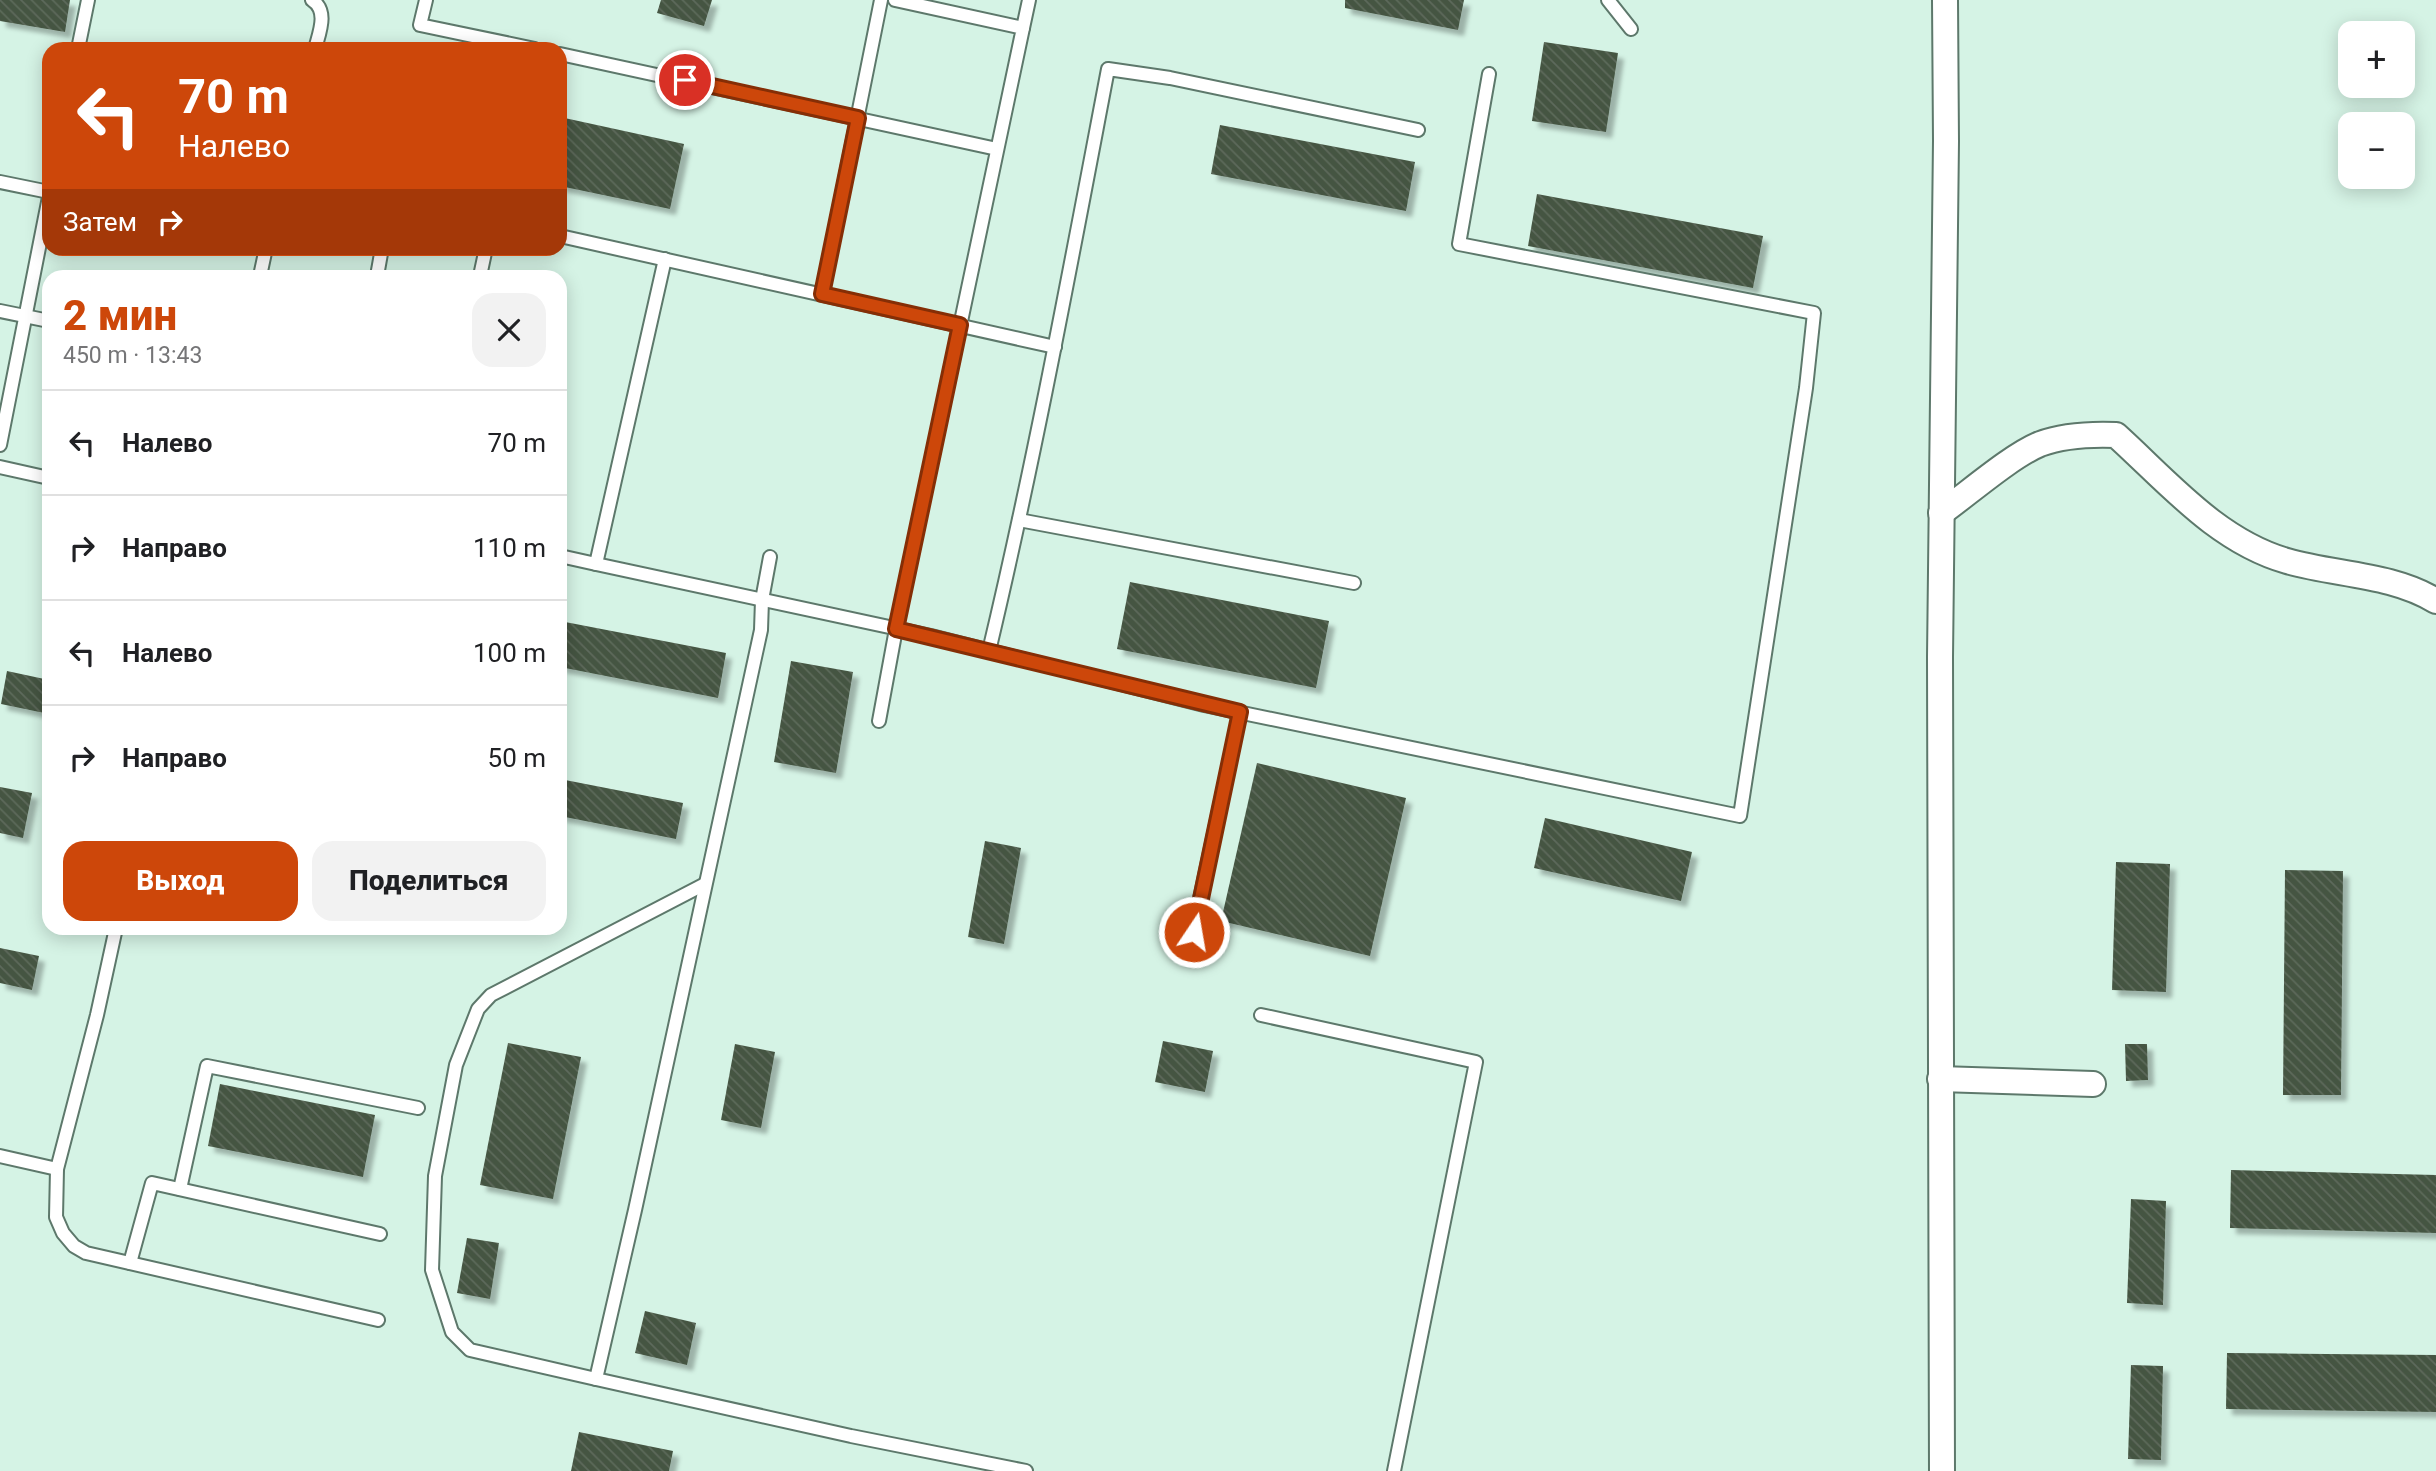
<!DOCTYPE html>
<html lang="ru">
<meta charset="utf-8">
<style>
body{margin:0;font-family:Roboto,sans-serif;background:#f2f2f2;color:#202124;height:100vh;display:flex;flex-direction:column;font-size:26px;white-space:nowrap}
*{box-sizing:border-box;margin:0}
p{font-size:23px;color:#757577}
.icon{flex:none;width:38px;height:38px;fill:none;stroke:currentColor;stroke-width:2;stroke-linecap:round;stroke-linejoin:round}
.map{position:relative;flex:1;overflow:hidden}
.side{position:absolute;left:42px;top:270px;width:525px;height:665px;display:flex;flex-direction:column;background:#fff;border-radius:21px;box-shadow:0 4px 18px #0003}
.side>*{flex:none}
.guide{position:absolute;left:42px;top:42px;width:525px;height:214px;border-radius:21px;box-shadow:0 4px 18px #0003;background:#cd470a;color:#fff;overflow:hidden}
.buttons{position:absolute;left:2338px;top:21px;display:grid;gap:14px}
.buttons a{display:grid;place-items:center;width:77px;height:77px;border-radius:14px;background:#fff;box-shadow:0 4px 18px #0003;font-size:35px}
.pin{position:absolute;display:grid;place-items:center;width:60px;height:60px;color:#fff;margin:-30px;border:4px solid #fff;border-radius:50%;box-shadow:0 2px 7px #0007}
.me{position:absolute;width:77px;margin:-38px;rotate:12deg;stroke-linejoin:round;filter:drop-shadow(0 0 5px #0008)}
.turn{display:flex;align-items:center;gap:24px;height:147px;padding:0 21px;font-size:32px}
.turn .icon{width:91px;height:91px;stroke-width:2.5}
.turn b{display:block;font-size:49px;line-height:60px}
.then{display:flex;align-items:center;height:66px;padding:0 21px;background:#0003;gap:14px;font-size:26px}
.round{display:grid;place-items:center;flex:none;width:74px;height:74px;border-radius:21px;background:#f2f2f2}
.summary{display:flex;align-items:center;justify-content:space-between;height:119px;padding:0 21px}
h1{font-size:42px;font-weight:800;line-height:52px;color:#cd470a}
.primary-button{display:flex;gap:14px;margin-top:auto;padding:14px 21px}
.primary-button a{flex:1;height:80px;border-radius:21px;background:#cd470a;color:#fff;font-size:28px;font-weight:800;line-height:80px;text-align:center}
.primary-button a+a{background:#f2f2f2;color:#202124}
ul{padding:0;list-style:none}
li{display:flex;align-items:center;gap:21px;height:105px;padding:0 21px;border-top:2px solid #e0e0e0}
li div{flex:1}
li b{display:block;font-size:26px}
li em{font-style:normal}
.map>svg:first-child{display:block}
</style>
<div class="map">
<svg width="2436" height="1471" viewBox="0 0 2436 1471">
<defs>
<pattern id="building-back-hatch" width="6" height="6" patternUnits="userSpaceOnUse" patternTransform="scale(1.75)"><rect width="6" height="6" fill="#455442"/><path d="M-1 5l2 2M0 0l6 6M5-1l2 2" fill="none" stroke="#5d6a5b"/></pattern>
<filter id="shadow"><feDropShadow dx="6" dy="6" stdDeviation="2" flood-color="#0004"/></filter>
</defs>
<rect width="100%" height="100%" fill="#d5f3e5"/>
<!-- building -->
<g fill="url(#building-back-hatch)" filter="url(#shadow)">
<path d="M0 0H70L65 32 0 21Z"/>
<path d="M661 0H712L704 26 657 13Z"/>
<path d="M1345 0H1464L1458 30 1345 8Z"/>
<path d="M1544 42 1618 53 1606 132 1532 121Z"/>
<path d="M560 117 684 144 670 209 560 186Z"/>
<path d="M1220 125 1415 162 1406 211 1211 174Z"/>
<path d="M1537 194 1763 236 1753 288 1528 246Z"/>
<path d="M1130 582 1329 621 1316 688 1117 649Z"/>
<path d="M560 621 726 653 718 698 560 667Z"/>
<path d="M791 661 853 672 836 773 774 762Z"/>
<path d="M7 671 49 680V714L1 704Z"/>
<path d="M1257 763 1406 798 1370 956 1221 921Z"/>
<path d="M560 779 683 803 676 839 560 816Z"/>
<path d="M0 787 32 793 23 838 0 833Z"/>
<path d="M1545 818 1692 852 1681 901 1534 868Z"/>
<path d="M985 841 1021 848 1004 944 968 937Z"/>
<path d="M2116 862 2170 864 2166 992 2112 990Z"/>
<path d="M2285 870 2343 871 2341 1095H2283Z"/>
<path d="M0 948 39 956 32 990 0 983Z"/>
<path d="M1163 1041 1213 1051 1205 1092 1155 1082Z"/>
<path d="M508 1043 581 1057 553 1199 480 1185Z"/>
<path d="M735 1044 775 1052 761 1128 721 1120Z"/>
<path d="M2125 1044H2147L2148 1080 2126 1081Z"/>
<path d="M220 1084 375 1115 363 1177 208 1146Z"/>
<path d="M2231 1170 2436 1175V1233L2230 1228Z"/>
<path d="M2131 1199 2166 1201 2163 1305 2127 1303Z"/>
<path d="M467 1238 499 1243 490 1299 457 1293Z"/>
<path d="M645 1311 696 1323 687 1365 635 1353Z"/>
<path d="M2227 1353 2436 1355V1412L2226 1409Z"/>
<path d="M2131 1365 2163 1366 2161 1460 2128 1459Z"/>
<path d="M579 1432 673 1451 669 1471H571Z"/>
</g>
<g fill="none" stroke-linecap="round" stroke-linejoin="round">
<!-- service casing -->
<g stroke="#5d786b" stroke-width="16">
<g id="service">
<path d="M312 0C329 11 319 33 315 49"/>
<path d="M426 0 420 25 535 49"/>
<path d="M1608 0 1631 29"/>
<path d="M1023 28 1029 0"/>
<path d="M78 49 88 0"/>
<path d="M560 54 997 149"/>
<path d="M0 182 49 192"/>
<path d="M560 236 1055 347"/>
<path d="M260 276 266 248"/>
<path d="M377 276 382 248"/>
<path d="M480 276 486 248"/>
<path d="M822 294 881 0"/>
<path d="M0 311 49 321"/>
<path d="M0 445 49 197"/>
<path d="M0 467 49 478"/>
<path d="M1019 520 1354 583"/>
<path d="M560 556 596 564 665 259"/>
<path d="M770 557 762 600 761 630 635 1210 596 1379 851 1436 1026 1471"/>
<path d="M596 564 931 636 1204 705 1740 816 1806 388 1814 313 1459 244 1489 74"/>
<path d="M989 651C1035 458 1071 263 1108 69L1170 78 1418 130"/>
<path d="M879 721 896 629 1023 28 895 0"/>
<path d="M116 928 97 1015 57 1169 56 1217 63 1233 74 1246 86 1253 378 1320"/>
<path d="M1193 932 1240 712"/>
<path d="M1261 1015 1476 1062 1394 1471"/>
<path d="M0 1156 57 1169"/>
<path d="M180 1189 207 1066 418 1108"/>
<path d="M130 1263 152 1183 380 1234"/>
<path d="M596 1379 470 1350 452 1332 432 1270 435 1176 456 1065 478 1009 491 995 705 884"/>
</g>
</g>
<!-- minor casing -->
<g stroke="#5d786b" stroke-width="28">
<g id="minor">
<path d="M1941 513C1969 493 2011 456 2040 444 2064 435 2090 434 2116 435 2168 482 2217 541 2287 561 2335 575 2392 574 2436 601"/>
<path d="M1940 1079 2093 1084"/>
<path d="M1942 1471 1940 657 1946 141 1945 0"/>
</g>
</g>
<!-- service -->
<use href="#service" stroke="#fff" stroke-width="12"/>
<!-- minor -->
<use href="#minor" stroke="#fff" stroke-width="24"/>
</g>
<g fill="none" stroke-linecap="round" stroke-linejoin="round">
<!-- route casing -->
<g stroke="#852e06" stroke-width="18">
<path id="route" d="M685 80 858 118 822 294 960 325 896 629 1240 712 1194 932"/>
</g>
<!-- route -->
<use href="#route" stroke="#cd470a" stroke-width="12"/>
</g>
</svg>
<div class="buttons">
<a>+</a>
<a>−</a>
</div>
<div class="pin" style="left:685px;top:80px;background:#d93025"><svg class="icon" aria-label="arrive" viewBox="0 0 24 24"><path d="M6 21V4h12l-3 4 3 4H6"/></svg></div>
<svg class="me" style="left:1194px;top:932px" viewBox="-20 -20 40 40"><circle r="17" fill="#cd470a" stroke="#fff" stroke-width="3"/><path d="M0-11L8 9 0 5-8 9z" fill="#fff"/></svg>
<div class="guide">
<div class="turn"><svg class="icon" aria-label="left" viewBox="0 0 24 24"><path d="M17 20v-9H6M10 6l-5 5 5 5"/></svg><div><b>70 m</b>Налево</div></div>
<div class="then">Затем<svg class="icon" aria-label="right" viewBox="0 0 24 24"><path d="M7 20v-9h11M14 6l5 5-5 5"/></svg></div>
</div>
<section class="side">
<div class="summary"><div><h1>2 мин</h1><p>450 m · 13:43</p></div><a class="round"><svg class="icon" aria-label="close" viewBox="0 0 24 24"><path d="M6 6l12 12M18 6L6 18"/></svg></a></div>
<ul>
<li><svg class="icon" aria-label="left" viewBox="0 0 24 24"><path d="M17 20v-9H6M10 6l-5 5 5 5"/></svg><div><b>Налево</b></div><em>70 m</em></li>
<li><svg class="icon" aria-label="right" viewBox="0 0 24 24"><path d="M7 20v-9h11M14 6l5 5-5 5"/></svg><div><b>Направо</b></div><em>110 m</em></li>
<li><svg class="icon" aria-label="left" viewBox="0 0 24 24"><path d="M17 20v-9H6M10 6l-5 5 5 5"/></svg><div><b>Налево</b></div><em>100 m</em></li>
<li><svg class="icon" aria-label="right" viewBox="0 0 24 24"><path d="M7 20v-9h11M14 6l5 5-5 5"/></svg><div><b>Направо</b></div><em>50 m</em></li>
</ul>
<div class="primary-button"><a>Выход</a><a>Поделиться</a></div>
</section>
</div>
